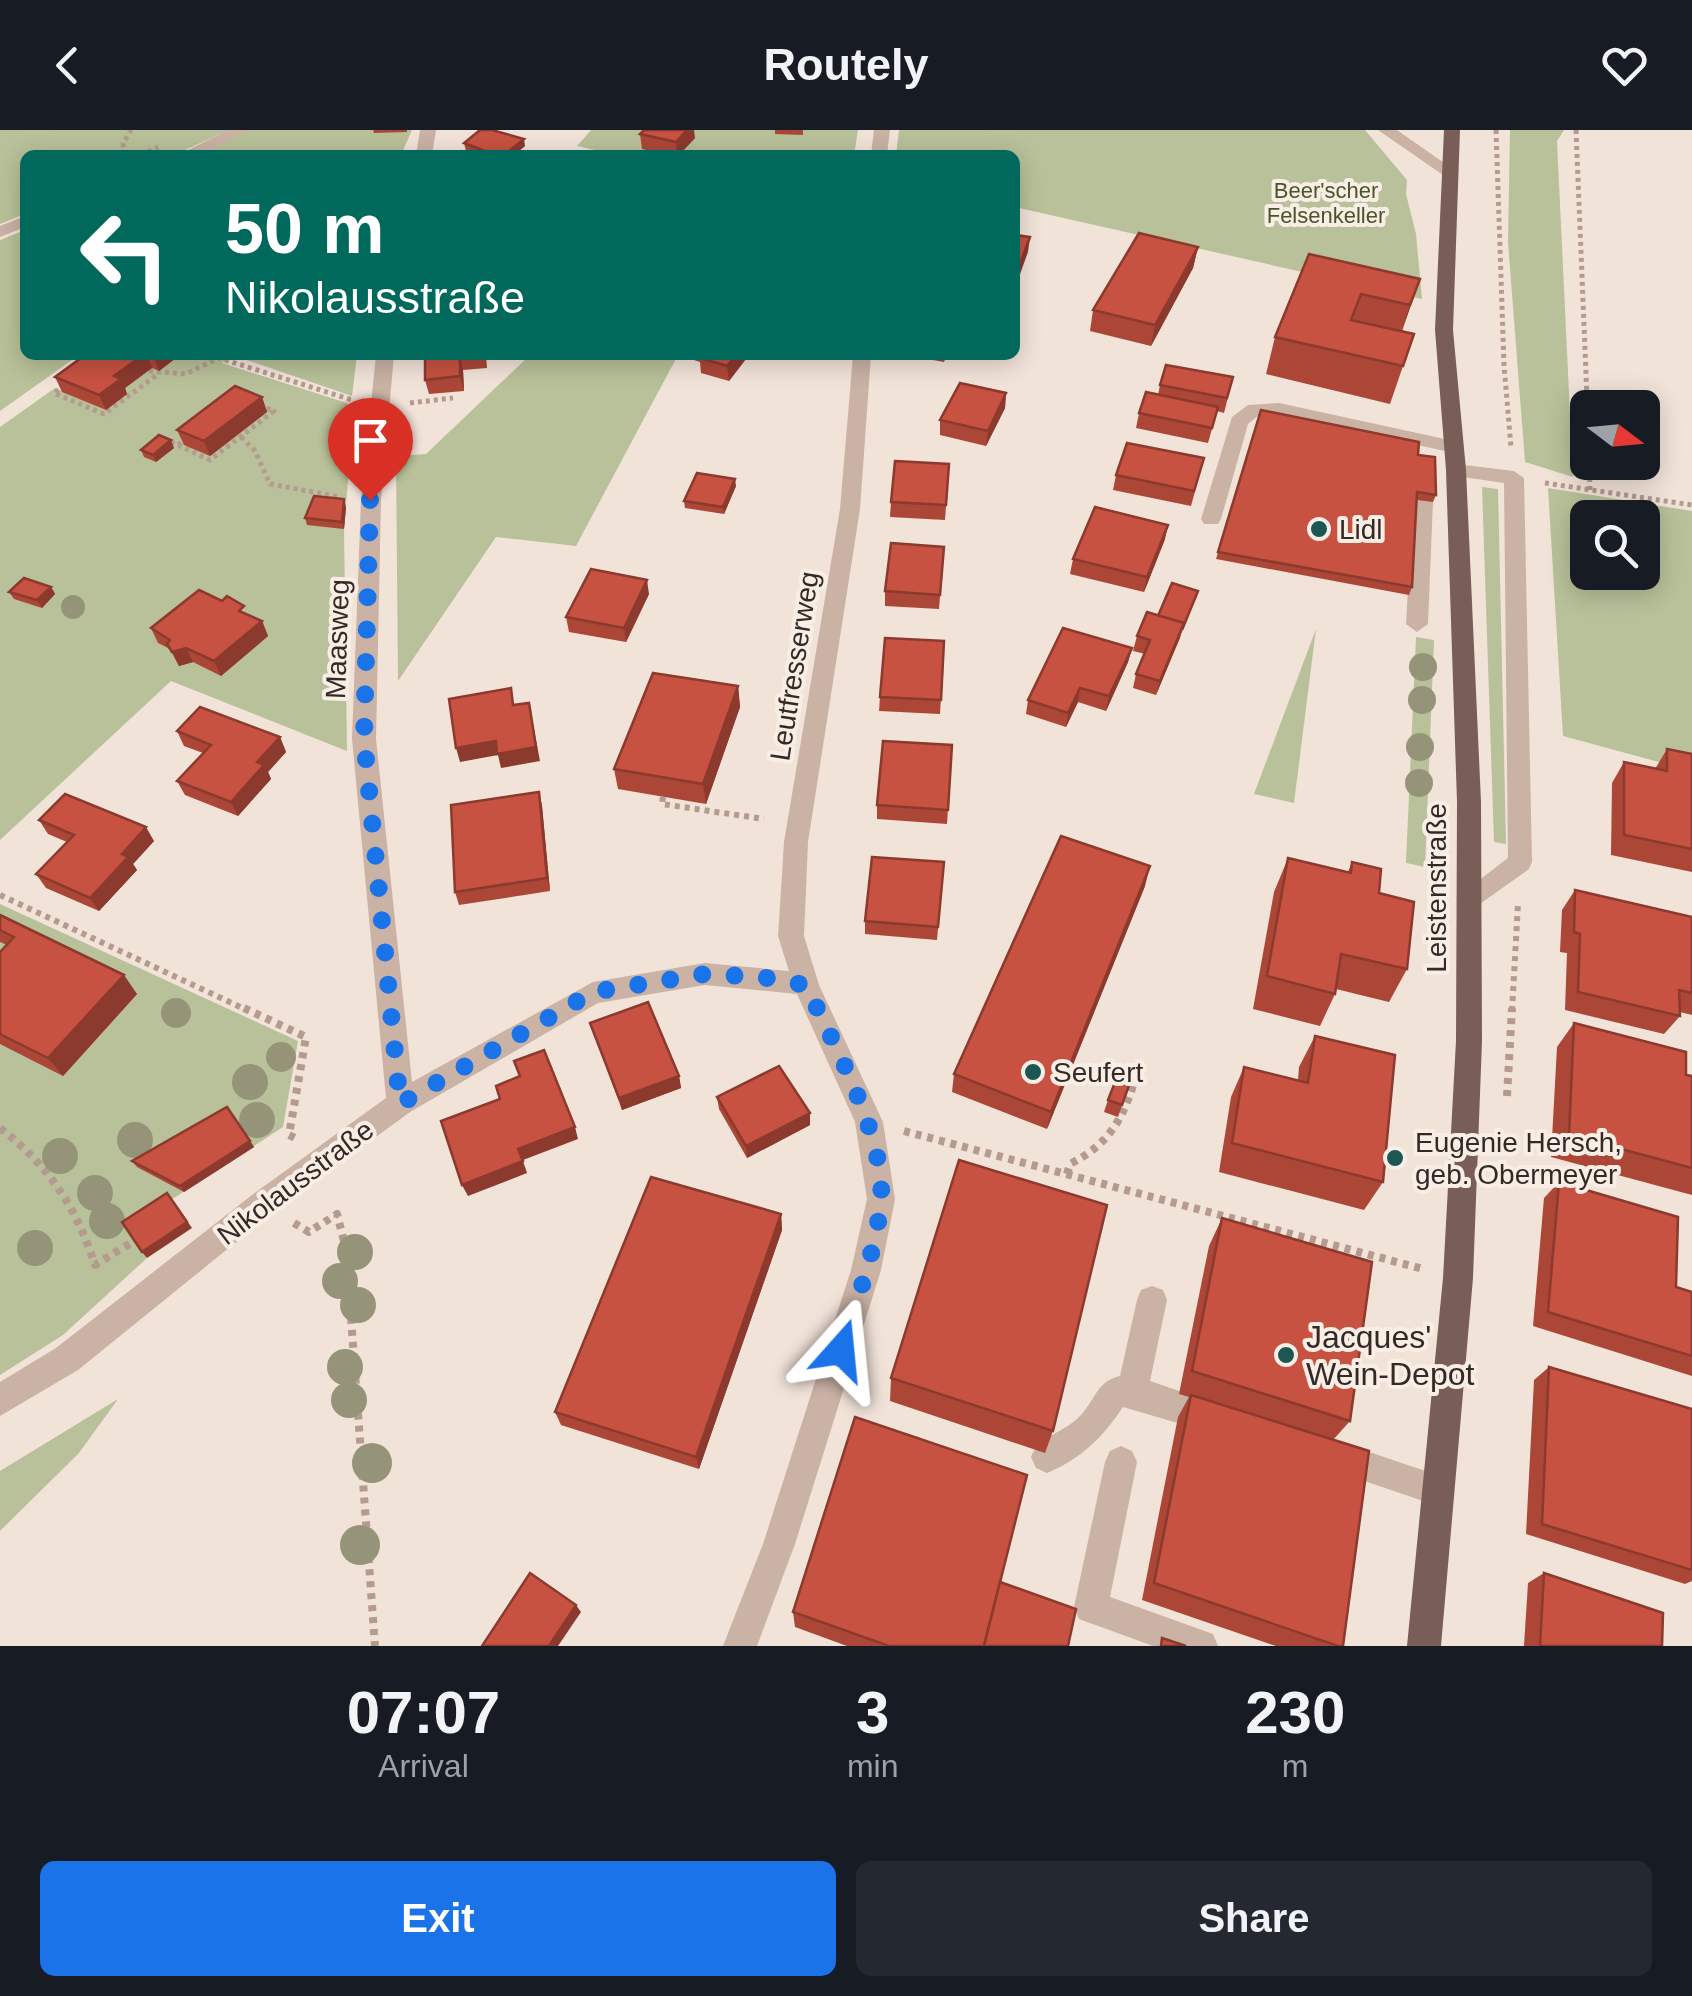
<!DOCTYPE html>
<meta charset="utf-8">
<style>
body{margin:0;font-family:Arial,sans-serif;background:#242831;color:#f1f3f6;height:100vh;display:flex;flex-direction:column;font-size:38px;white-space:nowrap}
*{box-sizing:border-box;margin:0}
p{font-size:32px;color:#9ea1a6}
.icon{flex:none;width:55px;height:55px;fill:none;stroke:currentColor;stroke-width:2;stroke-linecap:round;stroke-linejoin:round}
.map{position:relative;height:1516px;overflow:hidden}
.details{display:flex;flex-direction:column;background:#171b24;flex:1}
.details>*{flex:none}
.top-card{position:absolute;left:20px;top:20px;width:1000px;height:210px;border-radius:15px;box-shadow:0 5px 25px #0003;background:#00695c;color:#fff;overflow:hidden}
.needle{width:65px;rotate:106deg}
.tools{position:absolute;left:1570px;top:260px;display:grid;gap:20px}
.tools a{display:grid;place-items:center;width:90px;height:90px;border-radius:15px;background:#171b24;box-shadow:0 5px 25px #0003;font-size:50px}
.pin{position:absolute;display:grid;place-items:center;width:85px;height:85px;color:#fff;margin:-102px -42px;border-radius:50% 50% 50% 0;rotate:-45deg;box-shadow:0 0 10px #0007}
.pin .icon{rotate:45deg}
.me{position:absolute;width:110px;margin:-55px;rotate:18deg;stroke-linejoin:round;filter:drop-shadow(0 0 8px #0008)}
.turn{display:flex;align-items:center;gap:35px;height:210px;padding:0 40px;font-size:45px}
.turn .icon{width:130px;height:130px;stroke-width:2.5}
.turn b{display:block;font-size:70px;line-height:85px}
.eta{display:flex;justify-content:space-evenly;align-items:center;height:170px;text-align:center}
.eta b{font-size:60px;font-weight:800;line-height:70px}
.button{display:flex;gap:20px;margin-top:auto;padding:20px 40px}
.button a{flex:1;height:115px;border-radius:15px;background:#1a73e8;color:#fff;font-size:40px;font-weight:800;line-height:115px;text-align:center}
.button a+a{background:#242831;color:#f1f3f6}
header{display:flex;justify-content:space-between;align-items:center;height:130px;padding:0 40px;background:#171b24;font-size:45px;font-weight:800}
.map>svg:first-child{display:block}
</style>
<header><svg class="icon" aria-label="back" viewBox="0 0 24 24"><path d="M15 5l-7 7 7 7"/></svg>Routely<svg class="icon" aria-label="heart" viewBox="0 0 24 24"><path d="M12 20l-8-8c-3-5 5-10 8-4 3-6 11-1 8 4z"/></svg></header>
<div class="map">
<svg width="1692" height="1516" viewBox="0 0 1692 1516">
<rect width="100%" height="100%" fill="#f2e3d9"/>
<!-- green -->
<g fill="#b8c199" fill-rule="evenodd">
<path d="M0 0H229L174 25H25V84L0 94Z"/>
<path d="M248 0H412L401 25H199Z"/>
<path d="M591 0H858L854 25H616L577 16Z"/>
<path d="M899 0H1365L1407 50 1406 64 1416 104 1422 169 1015 77V25H896Z"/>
<path d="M1510 0H1564L1557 11 1573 347 1525 332 1508 112Z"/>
<path d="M25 100V225H79L0 281V110Z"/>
<path d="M180 225H357L352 266 232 225 222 233 347 273 352 302 344 399 347 621 171 551 0 710V297L55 258 106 280 121 261 152 238 159 240Z"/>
<path d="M530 225H678L576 416 496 407 398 551 396 326 426 324Z"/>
<path d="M1482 357 1498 359 1506 714 1494 712Z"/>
<path d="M1548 358 1692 381V641L1563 606ZM1588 388H1642V442H1588Z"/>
<path d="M1316 499 1294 673 1254 664Z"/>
<path d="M1416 507 1434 510 1425 737 1406 733Z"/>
<path d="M0 774 298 911 283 997 128 1098 147 1128 63 1205 0 1245Z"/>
<path d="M118 1269 79 1323 0 1401V1341Z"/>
</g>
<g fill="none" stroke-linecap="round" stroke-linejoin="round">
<!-- path-far2 -->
<g stroke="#b59b8f" stroke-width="5" stroke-dasharray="4 4" stroke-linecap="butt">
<path d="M1496 0 1504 235 1511 317"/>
<path d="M1576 0 1588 292"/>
<path d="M126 25 123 14 131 0"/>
<path d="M141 25 158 17"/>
<path d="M149 241 186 244 219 228 352 270"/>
<path d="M65 255 54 263 104 284 157 245"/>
<path d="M410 273 453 268"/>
<path d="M156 306 178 315 186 309"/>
<path d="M241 307 255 321 270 354 340 367"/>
<path d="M178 315 210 330 274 281 258 275"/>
<path d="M1589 332 1590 360"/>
<path d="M1545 353 1692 375"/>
</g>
<!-- path-far1 -->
<g stroke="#b59b8f" stroke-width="6" stroke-dasharray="5 5" stroke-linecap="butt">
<path d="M663 667 662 674 764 689"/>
<path d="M0 765 249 881"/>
<path d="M1512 881 1518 774"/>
</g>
<!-- path -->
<g stroke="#b59b8f" stroke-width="8" stroke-dasharray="6 6" stroke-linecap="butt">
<path d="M244 878 306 907 289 1005 295 1008"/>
<path d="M1507 966 1512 878"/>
<path d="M0 998C49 1036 76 1077 95 1135L136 1110"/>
<path d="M904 1001 1423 1139"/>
<path d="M1067 1044 1070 1034C1107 1015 1122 992 1134 952L1096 937"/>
<path d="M294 1093 309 1102 337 1084 346 1119 375 1516"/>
</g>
<!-- minor -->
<g fill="#cab2a5" fill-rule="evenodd">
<path d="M228 0H249L199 25H178Z"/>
<path d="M420 0H436L432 25H416Z"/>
<path d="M874 0H890L887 25H871Z"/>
<path d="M1378 0H1397L1457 42 1443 45Z"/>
<path d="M25 86V97L0 107V96Z"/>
<path d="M376 225H394L381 370 376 609 412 952 593 852 705 833 789 841 778 806 784 712 840 379 853 225H871L860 379 808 712 804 806 819 855 883 992 895 1069 881 1140 795 1414 757 1516H723L763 1414 851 1140 867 1069 855 992 797 864 705 855 598 873 410 982 272 1083 78 1240 0 1286V1252L56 1218 252 1065 386 968 352 609 361 370Z"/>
<path d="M1279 273 1454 311 1464 317 1454 323 1279 285H1259L1248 294 1221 389 1218 394H1204L1201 389 1232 287 1248 275Z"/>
<path d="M1456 334 1514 341 1524 348 1532 732 1529 739 1470 781 1461 778 1457 771 1461 764 1508 728 1504 353 1449 345 1446 340Z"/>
<path d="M1423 364 1433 371 1428 494 1417 502 1406 494 1413 371Z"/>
<path d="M1152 1156 1163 1160 1167 1170 1150 1251 1226 1277 1231 1288 1226 1299 1215 1304 1123 1277C1103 1307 1081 1329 1047 1343L1036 1338 1031 1327C1040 1305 1066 1302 1081 1285 1095 1270 1097 1251 1120 1246L1137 1170 1141 1160Z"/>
<path d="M1334 1310 1449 1349 1454 1360 1449 1371 1438 1376 1323 1337 1318 1326 1323 1315Z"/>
<path d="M1121 1316 1132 1321 1137 1332 1110 1467 1213 1504 1218 1516H1153L1079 1489 1074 1477 1105 1332 1110 1321Z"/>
</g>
<!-- major -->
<path fill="#785e57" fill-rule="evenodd" d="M1444 0H1460L1453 200 1466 340 1481 672 1482 911 1473 1148 1441 1516H1407L1443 1148 1456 911 1457 672 1446 340 1435 200Z"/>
</g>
<!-- trees -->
<g fill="#959479">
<circle cx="73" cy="477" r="12"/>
<circle cx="1423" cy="537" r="14"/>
<circle cx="1422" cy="570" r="14"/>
<circle cx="1420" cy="617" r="14"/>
<circle cx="1419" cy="653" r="14"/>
<circle cx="176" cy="883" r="15"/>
<circle cx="281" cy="927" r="15"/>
<circle cx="250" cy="952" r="18"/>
<circle cx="257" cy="990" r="18"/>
<circle cx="135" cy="1010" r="18"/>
<circle cx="60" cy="1026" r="18"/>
<circle cx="95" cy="1063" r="18"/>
<circle cx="107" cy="1091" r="18"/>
<circle cx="35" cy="1118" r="18"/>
<circle cx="355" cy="1122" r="18"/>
<circle cx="340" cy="1151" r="18"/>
<circle cx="358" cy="1175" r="18"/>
<circle cx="345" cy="1237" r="18"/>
<circle cx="349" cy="1270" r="18"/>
<circle cx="372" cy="1333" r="20"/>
<circle cx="360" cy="1415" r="20"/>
</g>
<!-- wall -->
<g fill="#ac4738">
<path d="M373 0H407V2L374 3Z"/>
<path d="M775 0H803V5L775 4Z"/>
<path d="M640 4 695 8 679 25H669L642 19Z"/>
<path d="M464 13 525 16 514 25H477L466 21Z"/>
<path d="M1198 117 1193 138 1151 216 1090 201 1093 180Z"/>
<path d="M1309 124 1420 149 1402 201 1414 204 1390 274 1266 244 1275 207Z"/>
<path d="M85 225H180L159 241 152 238 125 258 127 264 106 280 62 262 55 247Z"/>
<path d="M425 225H486L487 238 463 240 464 261 429 264 425 250Z"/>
<path d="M685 225H749L729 251 701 243 700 232 685 227Z"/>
<path d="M905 225H947L944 232Z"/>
<path d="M1233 247 1224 283 1217 281 1208 313 1136 298 1139 283 1158 265 1160 255Z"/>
<path d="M1006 263 1005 278 986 316 940 305V290Z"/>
<path d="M262 267 267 282 210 326 184 315 177 300Z"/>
<path d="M1261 280 1418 325 1436 365 1433 372 1417 370 1412 457 1409 465 1216 429Z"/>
<path d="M174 318 156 332 144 327 141 320Z"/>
<path d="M949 334 945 390 890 387 891 372Z"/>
<path d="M1200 343 1191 376 1113 360 1116 345Z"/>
<path d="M736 356 724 384 685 378 684 371Z"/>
<path d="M346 377 344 399 307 395 305 388Z"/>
<path d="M1165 409 1144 462 1070 444 1073 429Z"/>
<path d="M944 417 939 479 885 476V461Z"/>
<path d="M51 457 55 464 42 478 14 469 9 462Z"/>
<path d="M1198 461 1156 565 1133 558 1136 544 1145 524 1133 521 1137 506Z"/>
<path d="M649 464 626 512 569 502 566 487Z"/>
<path d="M248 485 262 491 268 506 221 546 193 532 179 536 170 519 158 513 151 498Z"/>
<path d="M944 511 940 584 879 581 880 567Z"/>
<path d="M1132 518 1128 532 1106 581 1078 572 1066 597 1026 584 1028 570Z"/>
<path d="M738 556 740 577 706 674 618 659 614 639Z"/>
<path d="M177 601 280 607 286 622 268 642 271 649 238 686 185 665 177 651 203 623 184 616Z"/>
<path d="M952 615 947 694 877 689V675Z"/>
<path d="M1667 619 1692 624V742L1611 725 1612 653 1624 632 1655 639Z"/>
<path d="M539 662 542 676 550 761 459 775 455 762Z"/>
<path d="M39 690 154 711 133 734 137 740 99 781 46 758 36 744 67 712 48 704Z"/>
<path d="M1288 728 1348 742 1352 732 1407 839 1389 872 1336 859 1335 864 1320 896 1253 879 1274 762Z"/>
<path d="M944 732 937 810 865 804V791Z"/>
<path d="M1145 756 1047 999 952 962 954 944Z"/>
<path d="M1575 760 1692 787V885L1680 882V886L1664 904 1565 880 1567 823 1560 822 1562 780Z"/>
<path d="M0 785 137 864 63 946 0 914V822L7 815 0 812Z"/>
<path d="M590 893 679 946 681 958 622 980Z"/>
<path d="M1574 893 1692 946V1065L1551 1027 1557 917Z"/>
<path d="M1315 906 1383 1052 1364 1080 1219 1042 1231 967 1244 937 1298 950 1299 937Z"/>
<path d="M1132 947 1118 987 1104 982 1108 970Z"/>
<path d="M717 967 810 995 747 1028 719 979Z"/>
<path d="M227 977 254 1017 184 1062 137 1037 132 1031Z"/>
<path d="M1559 1052 1676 1157 1692 1162V1246L1533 1196 1544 1068Z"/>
<path d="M781 1084 782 1100 699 1339 561 1295 555 1282Z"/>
<path d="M1222 1088 1350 1291 1333 1310 1343 1516H1276L1142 1470 1178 1287 1189 1267 1179 1264 1209 1116Z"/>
<path d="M1549 1237 1692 1279V1451L1685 1454 1526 1404 1534 1250Z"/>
<path d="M891 1248 1053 1301 1045 1323 890 1271Z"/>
<path d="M1544 1443 1662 1516H1524L1528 1453Z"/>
<path d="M1000 1452 1068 1516H847L795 1497 793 1482Z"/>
</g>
<!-- shaded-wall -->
<g fill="#8c392e">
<path d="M687 0H694L695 8 679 25H677L676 12Z"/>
<path d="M524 9 525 16 514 25H504Z"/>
<path d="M1030 107 1028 122 1015 158V147Z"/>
<path d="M1198 117 1193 138 1151 216 1155 195Z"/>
<path d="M1420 149 1407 186 1397 213 1410 175Z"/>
<path d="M143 225H147L152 238 125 258 127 264 106 280 99 265 114 246Z"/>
<path d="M153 225H180L159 241Z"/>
<path d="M736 225H749L729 251 727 236Z"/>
<path d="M460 226 463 240 464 261 460 246Z"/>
<path d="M1006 263 1005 278 986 316 988 301Z"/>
<path d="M262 267 267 282 210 326 204 311Z"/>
<path d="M171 310 174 318 156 332 153 325Z"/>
<path d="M735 349 736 356 724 384 723 377Z"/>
<path d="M344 369 346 377 344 399 342 392Z"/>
<path d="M1168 395 1165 409 1144 462 1147 447Z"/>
<path d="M647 450 649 464 626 512 624 498Z"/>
<path d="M51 457 55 464 42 478 37 470Z"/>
<path d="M262 491 268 506 221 546 214 531Z"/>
<path d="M1184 493 1180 508 1156 565 1160 551Z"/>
<path d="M186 518 193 532 179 536 172 522Z"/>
<path d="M1132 518 1128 532 1106 581 1109 566Z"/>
<path d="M738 556 740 577 706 674 703 654Z"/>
<path d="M1080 558 1078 572 1066 597 1068 583Z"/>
<path d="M529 573 540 631 501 638 498 625 460 632 456 618 496 611Z"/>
<path d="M280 607 286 622 268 642 271 649 238 686 231 672 257 632Z"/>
<path d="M539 662 542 676 550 761 547 748Z"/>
<path d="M146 697 154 711 133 734 137 740 99 781 90 768 122 724Z"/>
<path d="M1150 736 1145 756 1047 999 1051 982Z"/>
<path d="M124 845 137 864 63 946 48 928Z"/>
<path d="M679 946 681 958 622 980 619 968Z"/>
<path d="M810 983V995L747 1028 746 1016Z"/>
<path d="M575 997 578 1009 523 1030 518 1019Z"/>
<path d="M250 1011 254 1017 184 1062 180 1056Z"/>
<path d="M523 1031 527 1043 468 1066 462 1055Z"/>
<path d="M167 1063 192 1098 147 1128 142 1122Z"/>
<path d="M781 1084 782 1100 699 1339 696 1327Z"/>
<path d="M576 1475 581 1482 558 1516H549Z"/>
</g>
<!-- building -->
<g fill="#c85241" stroke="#8c392e" stroke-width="2.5">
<path d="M480 0H492L524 9 504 25H495L464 13Z"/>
<path d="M644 0H687L676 12 640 4Z"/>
<path d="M1139 103 1198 117 1155 195 1093 180Z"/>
<path d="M1015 105 1030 107 1015 147Z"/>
<path d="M1309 124 1420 149 1410 175 1361 164 1351 190 1414 204 1403 236 1275 207Z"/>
<path d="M85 225H143L114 246 121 249 99 265 55 247Z"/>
<path d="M425 225H465L460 226V246L425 250Z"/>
<path d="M703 225H736L727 236 700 228Z"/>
<path d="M1166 235 1233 247 1227 268 1160 255Z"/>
<path d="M960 253 1006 263 988 301 940 290Z"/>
<path d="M235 256 262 267 204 311 177 300Z"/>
<path d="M1146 262 1218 277 1212 298 1139 283Z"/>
<path d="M1261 280 1419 312 1418 325 1435 327 1436 365 1417 362 1412 457 1218 422Z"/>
<path d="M159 305 171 310 153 325 141 320Z"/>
<path d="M1127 313 1204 328 1194 361 1116 345Z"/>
<path d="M895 331 949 334 946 375 891 372Z"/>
<path d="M697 343 735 349 723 377 684 371Z"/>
<path d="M314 366 344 369 342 392 305 388Z"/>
<path d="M1095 377 1168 395 1147 447 1073 429Z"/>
<path d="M891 413 944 417 940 465 885 461Z"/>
<path d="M591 439 647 450 624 498 566 487Z"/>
<path d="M24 448 51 457 37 470 9 462Z"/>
<path d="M1172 453 1198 461 1182 500 1184 493 1158 486Z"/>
<path d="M199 460 222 471 227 466 244 476 239 481 262 491 214 531 186 518 172 522 167 514 170 510 151 498Z"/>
<path d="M1147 482 1184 493 1160 551 1136 544 1150 510 1137 506Z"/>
<path d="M1063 498 1132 518 1109 566 1080 558 1068 583 1028 570Z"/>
<path d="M885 508 944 511 941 570 880 567Z"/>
<path d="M653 543 738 556 703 654 614 639Z"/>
<path d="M511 558 513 575 529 573 536 617 497 624 496 611 456 618 449 569Z"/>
<path d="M200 577 280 607 257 632 264 635 231 672 177 651 211 615 177 601Z"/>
<path d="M883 611 952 615 948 680 877 675Z"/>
<path d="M1667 619 1692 624V719L1624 705V632L1667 641Z"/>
<path d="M539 662 547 748 455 762 451 675Z"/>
<path d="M65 664 146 697 122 724 128 727 90 768 36 744 74 705 39 690Z"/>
<path d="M1061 706 1150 736 1051 982 954 944Z"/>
<path d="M872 727 944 732 938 797 865 791Z"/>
<path d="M1288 728 1351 743 1352 732 1381 739 1379 763 1414 772 1407 839 1341 824 1335 864 1267 846Z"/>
<path d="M1575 760 1692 787V863L1679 860 1680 886 1578 862 1580 804 1574 802Z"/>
<path d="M0 785 124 845 48 928 0 904V822L14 807 0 800Z"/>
<path d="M648 872 679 946 619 968 590 893Z"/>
<path d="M1574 893 1686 922V945L1692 946V1038L1569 1005Z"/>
<path d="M1315 906 1395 925 1383 1052 1232 1013 1244 937 1308 953Z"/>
<path d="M544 920 575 997 518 1019 523 1031 462 1055 441 991 500 969 496 956 520 946 514 931Z"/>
<path d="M779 936 810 983 746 1016 717 967Z"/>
<path d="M1119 942 1132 947 1122 975 1108 970Z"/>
<path d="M227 977 250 1011 180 1056 132 1031Z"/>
<path d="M959 1030 1107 1075 1053 1301 891 1248Z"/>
<path d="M651 1047 781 1084 696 1327 555 1282Z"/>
<path d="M1559 1052 1678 1087 1676 1157 1692 1162V1226L1548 1182Z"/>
<path d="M167 1063 187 1092 142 1122 122 1092Z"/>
<path d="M1222 1088 1372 1132 1350 1291 1192 1241Z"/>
<path d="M1549 1237 1692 1279V1440L1542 1394Z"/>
<path d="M1191 1265 1369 1321 1343 1516H1338L1154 1453Z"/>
<path d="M855 1287 1027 1345 984 1516H889L793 1482Z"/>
<path d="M530 1443 576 1475 549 1516H482Z"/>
<path d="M1544 1443 1663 1483 1662 1516H1540Z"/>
<path d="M1000 1452 1076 1479 1068 1516H984Z"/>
<path d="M1162 1508 1186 1516H1161Z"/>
</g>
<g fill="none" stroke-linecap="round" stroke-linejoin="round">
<!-- route -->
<path stroke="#1a73e8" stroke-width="18" stroke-dasharray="0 32.4" d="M370 370 364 609 400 974 593 862 705 844 762 847 806 855C833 913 886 1007 881 1071 876 1121 856 1172 841 1220"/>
</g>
<!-- markers -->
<g fill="#1c5754" stroke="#f9eee5" stroke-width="4">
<circle cx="1319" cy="399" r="10"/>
<circle cx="1033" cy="942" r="10"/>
<circle cx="1395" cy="1028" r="10"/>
<circle cx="1286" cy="1225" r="10"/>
</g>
<g text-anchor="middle" stroke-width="8" stroke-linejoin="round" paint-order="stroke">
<!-- far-park labels -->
<g font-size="22" fill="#49542a" stroke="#f9eee5">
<text x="1326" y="68">Beer'scher<tspan x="1326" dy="25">Felsenkeller</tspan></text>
</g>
<!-- poi labels -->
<g font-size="28" fill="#352926" stroke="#f9eee5" text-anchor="start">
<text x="1339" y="409">Lidl</text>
<text x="1053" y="952">Seufert</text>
<text x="1415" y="1022">Eugenie Hersch,<tspan x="1415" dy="32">geb. Obermeyer</tspan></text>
</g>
<!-- street labels -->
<g font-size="28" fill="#352926" stroke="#f9eee5">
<text transform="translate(337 509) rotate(-88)" y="10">Maasweg</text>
<text transform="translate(794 536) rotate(-81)" y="10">Leutfresserweg</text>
<text transform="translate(1436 758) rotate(-90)" y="10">Leistenstraße</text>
<text transform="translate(295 1052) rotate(-37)" y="10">Nikolausstraße</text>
</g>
<!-- near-poi labels -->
<g font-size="32" fill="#352926" stroke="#f9eee5" text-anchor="start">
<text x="1306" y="1218">Jacques'<tspan x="1306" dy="37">Wein-Depot</tspan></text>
</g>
</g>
</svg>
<div class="tools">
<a><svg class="needle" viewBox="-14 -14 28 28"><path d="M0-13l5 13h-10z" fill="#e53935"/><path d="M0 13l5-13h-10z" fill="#9ea1a6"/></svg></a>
<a><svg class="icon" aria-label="search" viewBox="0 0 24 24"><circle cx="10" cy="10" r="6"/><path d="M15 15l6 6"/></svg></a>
</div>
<div class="pin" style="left:370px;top:370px;background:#d93025"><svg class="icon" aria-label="arrive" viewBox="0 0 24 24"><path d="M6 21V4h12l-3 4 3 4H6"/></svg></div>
<svg class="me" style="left:841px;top:1220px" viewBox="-20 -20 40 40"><path d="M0-17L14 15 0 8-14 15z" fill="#1a73e8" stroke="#fff" stroke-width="4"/></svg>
<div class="top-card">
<div class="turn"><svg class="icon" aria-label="left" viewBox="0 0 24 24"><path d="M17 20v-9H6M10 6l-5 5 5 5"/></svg><div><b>50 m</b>Nikolausstraße</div></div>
</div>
</div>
<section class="details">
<div class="eta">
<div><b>07:07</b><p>Arrival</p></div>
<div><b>3</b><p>min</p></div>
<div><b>230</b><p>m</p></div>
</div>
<div class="button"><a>Exit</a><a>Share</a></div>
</section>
